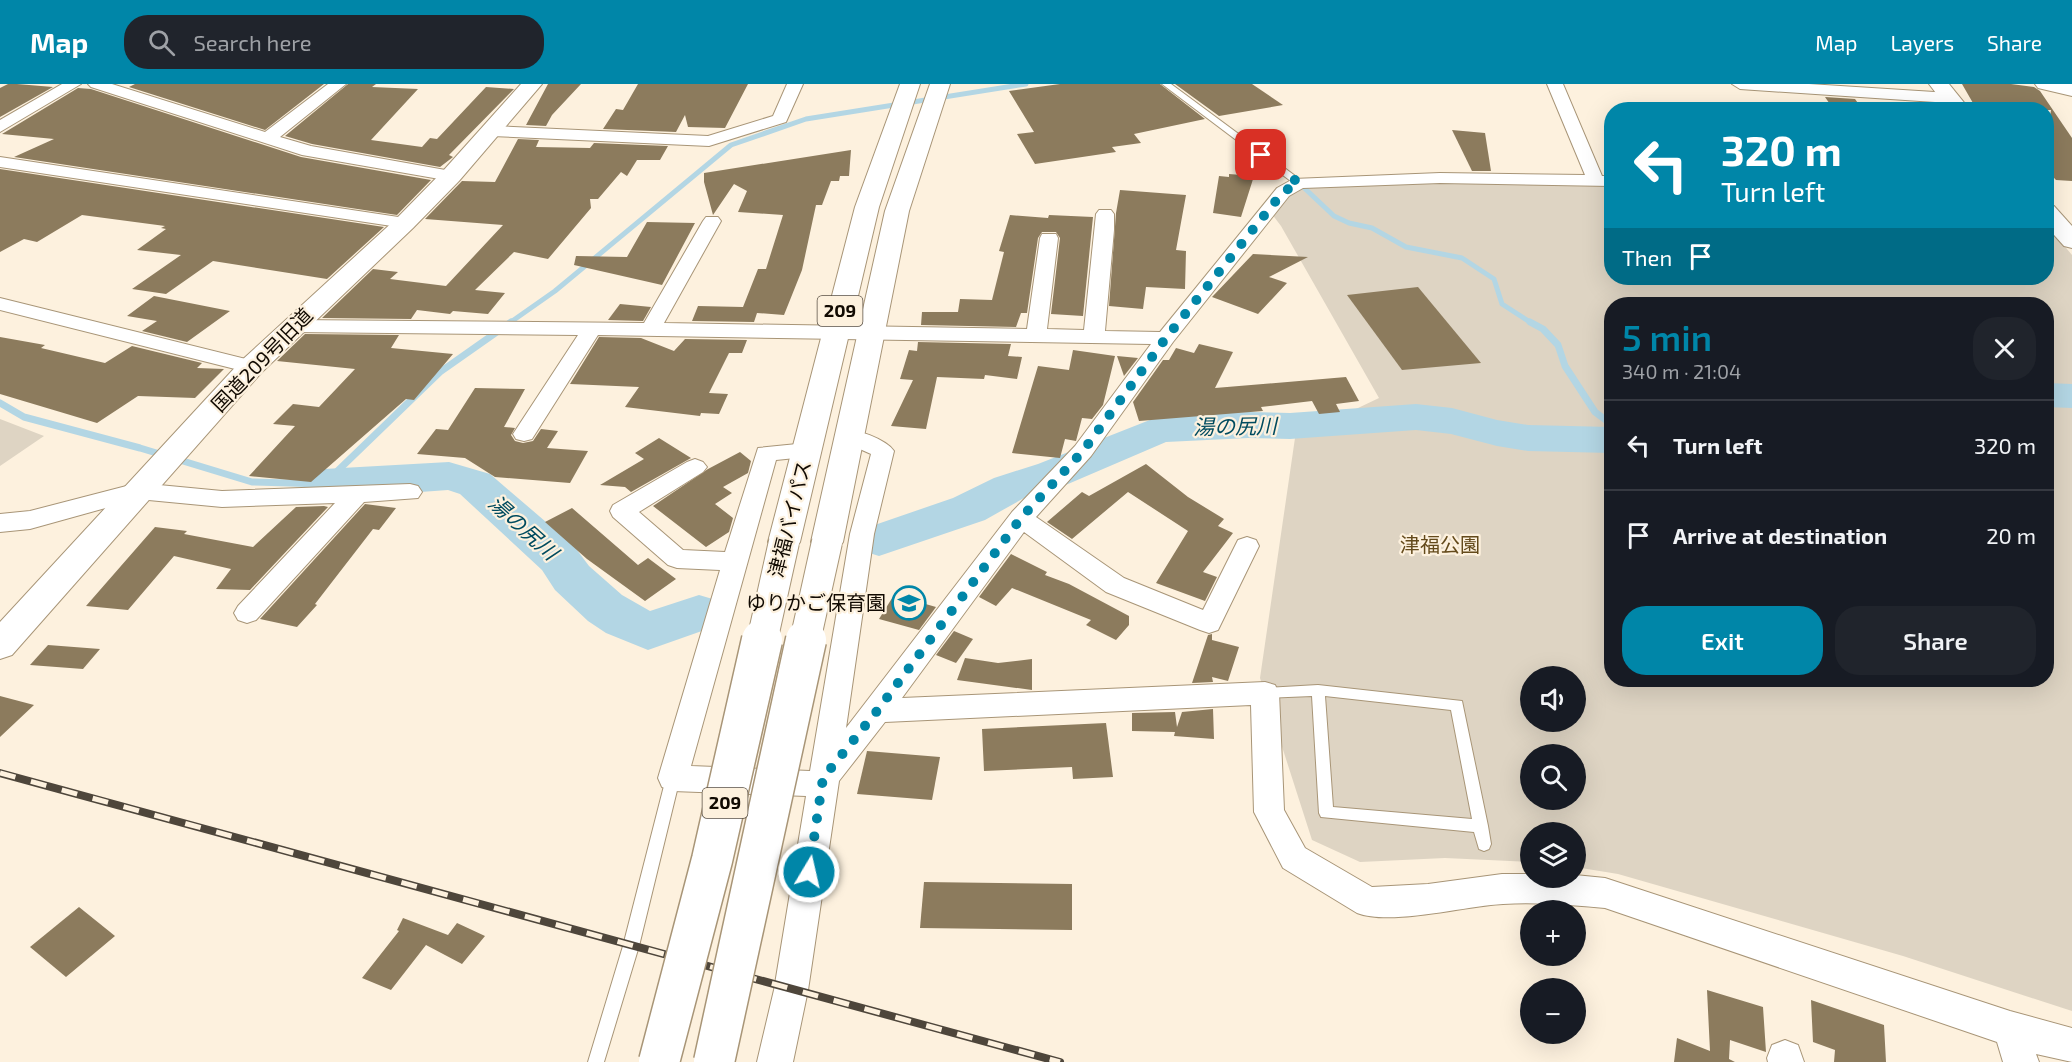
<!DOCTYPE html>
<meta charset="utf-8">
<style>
body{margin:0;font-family:"Exo 2","Noto Sans JP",sans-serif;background:#20242c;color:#f1f3f6;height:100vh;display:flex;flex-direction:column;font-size:22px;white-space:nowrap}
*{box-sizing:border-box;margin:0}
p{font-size:20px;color:#9ea1a6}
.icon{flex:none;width:33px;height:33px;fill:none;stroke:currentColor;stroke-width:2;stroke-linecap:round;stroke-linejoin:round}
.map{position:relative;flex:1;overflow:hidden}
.panel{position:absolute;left:1604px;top:213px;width:450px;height:390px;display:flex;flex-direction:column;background:#171b24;border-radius:24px;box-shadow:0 6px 24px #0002}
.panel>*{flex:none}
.hud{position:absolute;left:1604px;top:18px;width:450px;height:183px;border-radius:24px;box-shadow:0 6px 24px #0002;background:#0086a8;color:#fff;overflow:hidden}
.buttons{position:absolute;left:1520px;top:582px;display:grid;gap:12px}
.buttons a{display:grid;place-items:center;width:66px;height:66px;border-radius:50%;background:#171b24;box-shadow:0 6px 24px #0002;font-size:30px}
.pin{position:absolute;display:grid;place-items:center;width:51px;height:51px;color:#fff;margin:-26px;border-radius:12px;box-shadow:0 3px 9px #0006}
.me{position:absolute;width:66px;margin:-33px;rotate:9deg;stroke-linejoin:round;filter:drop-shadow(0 0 4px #0008)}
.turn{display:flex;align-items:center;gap:21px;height:126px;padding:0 18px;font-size:27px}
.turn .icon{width:78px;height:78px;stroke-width:2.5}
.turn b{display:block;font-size:42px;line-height:51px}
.then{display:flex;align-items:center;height:57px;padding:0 18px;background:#0003;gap:12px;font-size:22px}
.round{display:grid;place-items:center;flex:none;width:63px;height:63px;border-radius:24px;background:#20242c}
.headline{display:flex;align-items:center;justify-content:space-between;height:102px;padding:0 18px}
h1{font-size:36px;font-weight:600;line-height:45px;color:#0086a8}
.cta{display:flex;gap:12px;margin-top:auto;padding:12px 18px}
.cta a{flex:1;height:69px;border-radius:24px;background:#0086a8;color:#fff;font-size:24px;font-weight:600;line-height:69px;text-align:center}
.cta a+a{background:#20242c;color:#f1f3f6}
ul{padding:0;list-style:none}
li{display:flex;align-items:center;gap:18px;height:90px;padding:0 18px;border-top:2px solid #363941}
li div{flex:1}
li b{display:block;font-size:22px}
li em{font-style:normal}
header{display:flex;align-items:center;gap:36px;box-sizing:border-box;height:84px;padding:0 30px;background:#0086a8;color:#fff}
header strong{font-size:28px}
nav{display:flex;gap:33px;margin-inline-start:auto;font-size:21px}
.search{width:420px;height:54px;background:#20242c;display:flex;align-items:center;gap:15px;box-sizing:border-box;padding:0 21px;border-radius:24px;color:#9ea1a6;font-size:22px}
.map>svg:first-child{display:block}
</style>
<header>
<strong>Map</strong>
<div class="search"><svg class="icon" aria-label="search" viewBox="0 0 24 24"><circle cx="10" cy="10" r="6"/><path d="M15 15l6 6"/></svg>Search here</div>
<nav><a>Map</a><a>Layers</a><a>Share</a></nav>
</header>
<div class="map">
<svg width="2072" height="978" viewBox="0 0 2072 978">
<rect width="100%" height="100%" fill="#fdf1de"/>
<!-- green -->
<g fill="#ded4c3" fill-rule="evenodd">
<path d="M1438 98 1611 99V194H2046V140L2072 171V927L1903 872 1618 790 1575 783V748H1530V778L1445 774 1360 778 1312 756 1260 594 1295 354 1379 314 1281 142 1268 125 1298 104ZM1611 220H2046V596H1611ZM1530 592H1575V638H1530ZM1530 670H1575V716H1530Z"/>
<path d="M0 335 44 352 0 382Z"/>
</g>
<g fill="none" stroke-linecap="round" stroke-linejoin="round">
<!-- stream-far1 -->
<g stroke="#b3d6e4" stroke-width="5">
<path d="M1299 99 1334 132 1349 139 1372 144 1406 163 1462 174 1494 195 1502 220 1533 240"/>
<path d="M508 240 555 207 731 61 806 35 1026 0"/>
</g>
<!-- stream -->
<g stroke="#b3d6e4" stroke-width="7">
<path d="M1530 238 1543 245 1558 261 1565 282 1595 328 1611 340"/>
<path d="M0 319 24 333 140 364 252 398 324 400 440 288 511 238"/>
</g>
<!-- river -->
<g fill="#b3d6e4" fill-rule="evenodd">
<path d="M2046 299 2072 300V324L2046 323Z"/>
<path d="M1416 320 1452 324 1497 336 1528 341 1611 343V369L1528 367 1497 362 1451 350 1416 346 1290 355 1248 354 1166 358 1068 400 1024 414 985 436 879 472 863 467 856 456 863 445 953 414 994 394 1038 380 1160 332 1248 328 1290 329Z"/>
<path d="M449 378 490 390 574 462 589 482 622 511 650 527 699 511 716 516 723 529 716 542 648 566 606 549 588 537 555 506 542 486 460 410 448 406 324 415 309 410 302 400 309 390 324 385Z"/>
</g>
</g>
<!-- building -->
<g fill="#8c7b5d">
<path d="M8 0H17L53 3 0 33V4Z"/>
<path d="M135 0H324L265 46 129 3Z"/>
<path d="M348 0H376L372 3 418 5 371 56 422 63 430 54 437 55 486 3 514 5 449 71 453 73 440 83 312 60 285 52Z"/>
<path d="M548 0H581L552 31 546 42 526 41Z"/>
<path d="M638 0H748L725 44 688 43 685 31 676 48 603 45 616 25 623 26Z"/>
<path d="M1060 0H1160L1205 35 1134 50 1141 59 1112 63 1116 68 1035 80 1017 50 1034 48 1009 7Z"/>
<path d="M1175 0H1252L1283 21 1219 32Z"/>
<path d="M1962 0H2011L2034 3 2040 7 2072 54V97L2056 96 2046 85V62L2051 26H1977Z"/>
<path d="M78 4 91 5 301 73 431 96 397 131 14 73 54 55 2 50Z"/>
<path d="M1825 13 1855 15 1863 26H1834Z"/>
<path d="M1452 46 1485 49 1491 87H1472Z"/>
<path d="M518 55 539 56 536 63 590 64 594 59 668 62 660 76H637L627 92 621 88 598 115H590L591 124 548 175 514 168 475 206 505 209 488 230 453 227 450 230 417 226 411 235 322 234 373 185 398 188 390 195 446 202 503 141 425 135 462 97 495 98Z"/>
<path d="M851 66 849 92H840L839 97H831L822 121H816L802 186 784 231 757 229 754 238 692 237 698 222 743 223 758 185H766L783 131 738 128 747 107 734 100 713 131 704 98V89Z"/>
<path d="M0 85 384 143 327 195 213 177 166 210 132 205 181 171 137 166 166 145 161 144 165 142 82 131 37 158 24 155 0 168Z"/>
<path d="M1229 90 1254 92 1241 133 1213 129 1219 92 1229 93Z"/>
<path d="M1120 106 1186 111 1176 166 1186 167 1185 205 1146 203 1143 225 1109 222 1116 129Z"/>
<path d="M1010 131 1048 134 1049 131 1093 133 1083 232 1051 230 1060 154 1056 148H1042L1038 154 1027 229H1021L1016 243 921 241 922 228H958L960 215 992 216 1004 168 999 167Z"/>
<path d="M647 138 695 139 662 201 574 181 576 172 627 173Z"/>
<path d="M1253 170 1308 173 1269 193 1287 199 1258 230 1212 213Z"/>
<path d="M1418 203 1481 279 1402 286 1347 211Z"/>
<path d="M154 212 230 227 187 258 142 247 157 237 127 232Z"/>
<path d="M620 220 651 223 643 237 608 236Z"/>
<path d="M305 250 399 251 391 264 453 270 414 316 406 315 311 398 249 392 295 342 273 340 293 320 319 323 355 285 277 277Z"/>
<path d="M0 253 45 261 41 264 105 279 132 262 202 279 197 284 224 285 195 314 138 312 97 339 0 310Z"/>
<path d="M599 253 641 254 674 267 685 255 747 256 742 269H729L709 309 728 310 719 330 701 329 700 332 625 323 639 303 570 300Z"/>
<path d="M918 258 1011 260 1008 272 1022 273 1017 295 985 291 984 295 937 293 926 345 891 342 913 296 900 295 909 266 917 267Z"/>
<path d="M1199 260 1233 268 1215 304 1346 293 1359 317 1336 320 1340 328 1319 330 1312 317 1261 323 1263 327 1139 337 1133 318 1163 276H1169L1176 264 1194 269Z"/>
<path d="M1073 266 1115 272 1103 321 1092 335 1082 334 1076 357 1065 355 1060 374 1012 369 1038 282 1069 286Z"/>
<path d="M1117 272 1138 274 1124 292Z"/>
<path d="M475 304 525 305 504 343 515 344 511 351 515 357 523 359 533 357 541 345 558 347 547 364 588 367 570 399 495 393 465 374 417 370 436 345 448 346Z"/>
<path d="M659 354 691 374 631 408 625 403 600 401 644 375 635 369Z"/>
<path d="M740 368 751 377 748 389 723 403 732 409 715 420 733 434 729 448 706 463 653 422 708 385Z"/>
<path d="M1146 380 1188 413 1224 435 1218 442 1233 449 1203 488 1217 493 1205 517 1156 499 1188 447 1128 408 1072 455 1047 438 1082 408 1089 412Z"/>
<path d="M365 420 396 424 379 446 373 445 315 520 317 521 297 543 260 535Z"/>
<path d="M324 422 328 423 250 506 216 505 231 485 174 472 128 526 86 522 155 443 187 447 184 450 253 463 296 423Z"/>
<path d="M572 424 638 481 648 474 676 495 645 517 587 475 545 438Z"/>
<path d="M1011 470 1047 488 1045 491 1069 500 1129 532V541L1116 556 1086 541 1091 536 1012 504 996 522 979 513Z"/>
<path d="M894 511 936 523 919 546 879 535Z"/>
<path d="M954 547 973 555 956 579 936 571Z"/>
<path d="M1212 550V556L1239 563 1228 597 1212 593 1213 598 1192 599 1208 551Z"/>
<path d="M48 561 100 565 83 585 30 581Z"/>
<path d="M965 574 998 579 1032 575V606L957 596Z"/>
<path d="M0 612 34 621 0 653Z"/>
<path d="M1213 625 1214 655 1174 652 1175 648 1132 647V629L1175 628 1177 643 1182 628Z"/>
<path d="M1106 639 1113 693 1073 695 1072 683 984 687 982 645Z"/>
<path d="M867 667 940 673 932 716 857 710Z"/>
<path d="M924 798 1072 800V846L920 844Z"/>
<path d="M79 823 115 852 66 893 30 863Z"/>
<path d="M403 834 448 851 457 839 485 852 462 880 426 861 391 906 362 894 399 847 397 846Z"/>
<path d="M1707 906 1763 923 1766 968 1730 956 1729 975 1735 978H1674L1677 954 1710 967Z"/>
<path d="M1811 916 1884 941 1886 978H1834L1835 966 1813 958Z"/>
</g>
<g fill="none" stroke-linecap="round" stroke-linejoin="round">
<!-- lane casing -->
<g stroke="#a89577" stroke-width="2">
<g id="lane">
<path d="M1162 0H1171L1302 97V101H1296Z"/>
<path d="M1318 601 1462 617 1488 742 1491 760 1489 765 1484 767 1479 765 1474 748 1321 733 1319 729 1312 612 1265 614 1260 613 1258 609 1260 605 1265 604ZM1325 612 1451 626 1472 735 1333 723Z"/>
<path d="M673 688 678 690 680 694 639 862 604 978H588L623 862 666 694 668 690Z"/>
</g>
</g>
<!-- street casing -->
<g stroke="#a89577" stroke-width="2">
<g id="street">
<path d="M62 0H81L0 48V36Z"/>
<path d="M88 0H112L265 48 328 0H346L280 53 311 62 451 87 457 88 460 92 457 96 451 97 302 71 91 3Z"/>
<path d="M787 0H803L786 38 709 62 492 52 484 47 492 42 708 52 773 32Z"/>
<path d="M1547 0H1563L1602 92H1611V102L1440 99 1303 104 1289 112 1173 258 1091 372 1036 433 1124 494 1203 526 1238 456 1247 453 1256 456 1259 462 1218 546 1209 549 1200 546 1106 508 1024 448 902 614 1265 598 1275 601 1279 609 1284 726 1305 764 1372 803 1428 800 1502 790H1530V794H1575V791L1605 794 2010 927 2072 944V978L2036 970 2039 978H2003L1997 958 1605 824C1571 821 1537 818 1503 820 1464 822 1391 842 1357 829L1283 784 1254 728 1251 621 885 638 839 697 808 906 793 978H757L774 906 806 712 673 707 662 703 658 694 720 486 677 484 668 481 613 433 610 427 613 421 687 378 695 375 703 378 707 383 703 388 639 428 683 466 725 468 758 364 807 359 815 362 818 367 815 372 776 376 691 682 810 687 850 450 871 370 842 357 839 352 842 347C855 343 887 356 894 367L874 450 846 644 1012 428 1075 362 1151 260 598 251 532 355 524 357 516 355 513 350 578 251 293 248 286 246 283 242 286 238 293 236 644 239 703 137 706 133H718L721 137 664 239 1027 245 1040 154 1042 150H1056L1058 154 1047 245 1084 246 1096 130 1099 126H1111L1114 130V146L1105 247 1160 248 1277 104 1293 95 1440 89 1585 91Z"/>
<path d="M1732 0H1809L1950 9 1958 14 1950 19 1740 5Z"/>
<path d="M0 73 405 134 411 135 414 139 411 143 405 144 0 83Z"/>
<path d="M0 214 258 278 262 283 258 288 251 289 0 226Z"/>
<path d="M138 399 222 407 410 400 418 402 422 408 418 414 364 418 256 536 247 539 238 536 234 529 238 522 335 419 222 423 138 415 30 445 0 448V430L30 427Z"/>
<path d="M1785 956 1798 961 1804 978H1768L1767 974 1772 961Z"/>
</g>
</g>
<!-- secondary casing -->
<g stroke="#a89577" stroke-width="2">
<g id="secondary">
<path d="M521 0H542L459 97 413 144 261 289 12 571 0 575V538L241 277 397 134 443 87Z"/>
<path d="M1929 0H1949L1970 26H1949Z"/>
<path d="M2035 0H2072V12L2038 4Z"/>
<path d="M2046 120 2054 122 2072 142V164L2064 162 2046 142Z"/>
</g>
</g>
<!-- highway casing -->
<g stroke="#a89577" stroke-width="2">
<g id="highway">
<path d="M900 0H920L879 123 800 458 795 466 784 469 773 466 768 458 855 123Z"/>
<path d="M930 0H950L909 127 843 458 838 466 827 469 816 466 811 458 885 127Z"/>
</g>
</g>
<!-- lane -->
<use href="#lane" fill="#fff" fill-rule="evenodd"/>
<!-- street -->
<use href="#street" fill="#fff" fill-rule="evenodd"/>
<!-- secondary -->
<use href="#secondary" fill="#fff" fill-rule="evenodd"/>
<!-- highway -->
<use href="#highway" fill="#fff" fill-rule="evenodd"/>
<!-- rail casing -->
<g stroke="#4e463b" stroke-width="8">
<path id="rail" d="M0 689 1060 978"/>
</g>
<!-- rail -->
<use href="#rail" stroke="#fdf1de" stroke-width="5" stroke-dasharray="16" stroke-linecap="butt"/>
<!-- highway-bridge-far1 casing -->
<g stroke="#a89577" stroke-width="32" stroke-linecap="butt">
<g id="highway-bridge-far1">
<path d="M762 557 784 458"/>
<path d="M805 557 827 458"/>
</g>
</g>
<!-- highway-bridge casing -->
<g stroke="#a89577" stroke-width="43" stroke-linecap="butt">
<g id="highway-bridge">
<path d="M659 978 712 776 762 556"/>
<path d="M714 978 806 556"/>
</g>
</g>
<!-- highway-bridge-far1 -->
<use href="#highway-bridge-far1" stroke="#fff" stroke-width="30"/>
<!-- highway-bridge -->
<use href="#highway-bridge" stroke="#fff" stroke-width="40"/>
</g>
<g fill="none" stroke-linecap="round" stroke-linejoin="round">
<!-- route -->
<path stroke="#0086a8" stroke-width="10" stroke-dasharray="0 18" d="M809 788 823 694 877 627 1021 434 1083 367 1166 254 1283 108 1299 99 1261 71"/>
</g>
<!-- icons -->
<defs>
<g id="school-ring" transform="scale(1.725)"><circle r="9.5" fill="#fdf1de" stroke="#0086a8" stroke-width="1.5"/><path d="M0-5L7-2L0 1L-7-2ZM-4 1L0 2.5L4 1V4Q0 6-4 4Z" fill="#0086a8"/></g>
</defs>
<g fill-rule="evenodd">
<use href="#school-ring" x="909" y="519"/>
</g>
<g text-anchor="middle" stroke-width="4.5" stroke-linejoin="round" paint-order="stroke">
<!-- shield labels -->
<g fill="#fdf1de" stroke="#584f44" stroke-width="1.5">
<rect x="817.5" y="212" width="45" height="30" rx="4.5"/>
<rect x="702.5" y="704" width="45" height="30" rx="4.5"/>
</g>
<g font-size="18" font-weight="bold" fill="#110a02">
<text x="840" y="233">209</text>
<text x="725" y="725">209</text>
</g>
<!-- street labels -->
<g font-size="20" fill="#110a02" stroke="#fdf1de">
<text transform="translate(262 276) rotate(-46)" y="7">国道209号旧道</text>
<text transform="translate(790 435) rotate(-76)" y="7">津福バイパス</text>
</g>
<!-- park labels -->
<g font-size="20" fill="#644a1b" stroke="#fdf1de">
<text x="1440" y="468">津福公園</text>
</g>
<!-- poi labels -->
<g font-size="20" fill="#110a02" stroke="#fdf1de" text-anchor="end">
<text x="886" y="526">ゆりかご保育園</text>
</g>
<!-- water labels -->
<g font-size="21" font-style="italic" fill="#004b5f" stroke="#fdf1de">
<text transform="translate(1235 343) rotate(-1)" y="7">湯の尻川</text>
<text transform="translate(523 444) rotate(42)" y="7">湯の尻川</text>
</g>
</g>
</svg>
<div class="buttons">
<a><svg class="icon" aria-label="sound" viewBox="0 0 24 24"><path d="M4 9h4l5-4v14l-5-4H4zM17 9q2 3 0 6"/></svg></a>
<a><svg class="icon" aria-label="search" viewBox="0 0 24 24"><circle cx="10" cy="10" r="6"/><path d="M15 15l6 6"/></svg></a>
<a><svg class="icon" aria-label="layers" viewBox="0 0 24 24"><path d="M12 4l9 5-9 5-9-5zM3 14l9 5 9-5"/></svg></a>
<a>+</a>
<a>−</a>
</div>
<div class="pin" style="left:1261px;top:71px;background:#d93025"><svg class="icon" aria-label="arrive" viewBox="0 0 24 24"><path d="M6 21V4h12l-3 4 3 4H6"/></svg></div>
<svg class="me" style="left:809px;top:788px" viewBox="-20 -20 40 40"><circle r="17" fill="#0086a8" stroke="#fff" stroke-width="3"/><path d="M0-11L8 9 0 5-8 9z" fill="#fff"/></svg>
<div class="hud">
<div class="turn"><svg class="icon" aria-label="left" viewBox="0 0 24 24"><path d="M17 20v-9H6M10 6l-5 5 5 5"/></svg><div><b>320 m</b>Turn left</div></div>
<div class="then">Then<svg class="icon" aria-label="arrive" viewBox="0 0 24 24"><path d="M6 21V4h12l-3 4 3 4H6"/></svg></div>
</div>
<section class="panel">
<div class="headline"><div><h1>5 min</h1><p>340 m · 21:04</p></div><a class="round"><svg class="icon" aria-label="close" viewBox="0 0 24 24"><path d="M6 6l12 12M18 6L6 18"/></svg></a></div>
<ul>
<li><svg class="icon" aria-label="left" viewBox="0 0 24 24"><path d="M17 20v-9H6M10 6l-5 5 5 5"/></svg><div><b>Turn left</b></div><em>320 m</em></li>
<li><svg class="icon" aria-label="arrive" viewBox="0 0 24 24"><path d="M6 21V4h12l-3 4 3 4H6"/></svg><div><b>Arrive at destination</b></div><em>20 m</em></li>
</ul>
<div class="cta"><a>Exit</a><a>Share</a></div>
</section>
</div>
